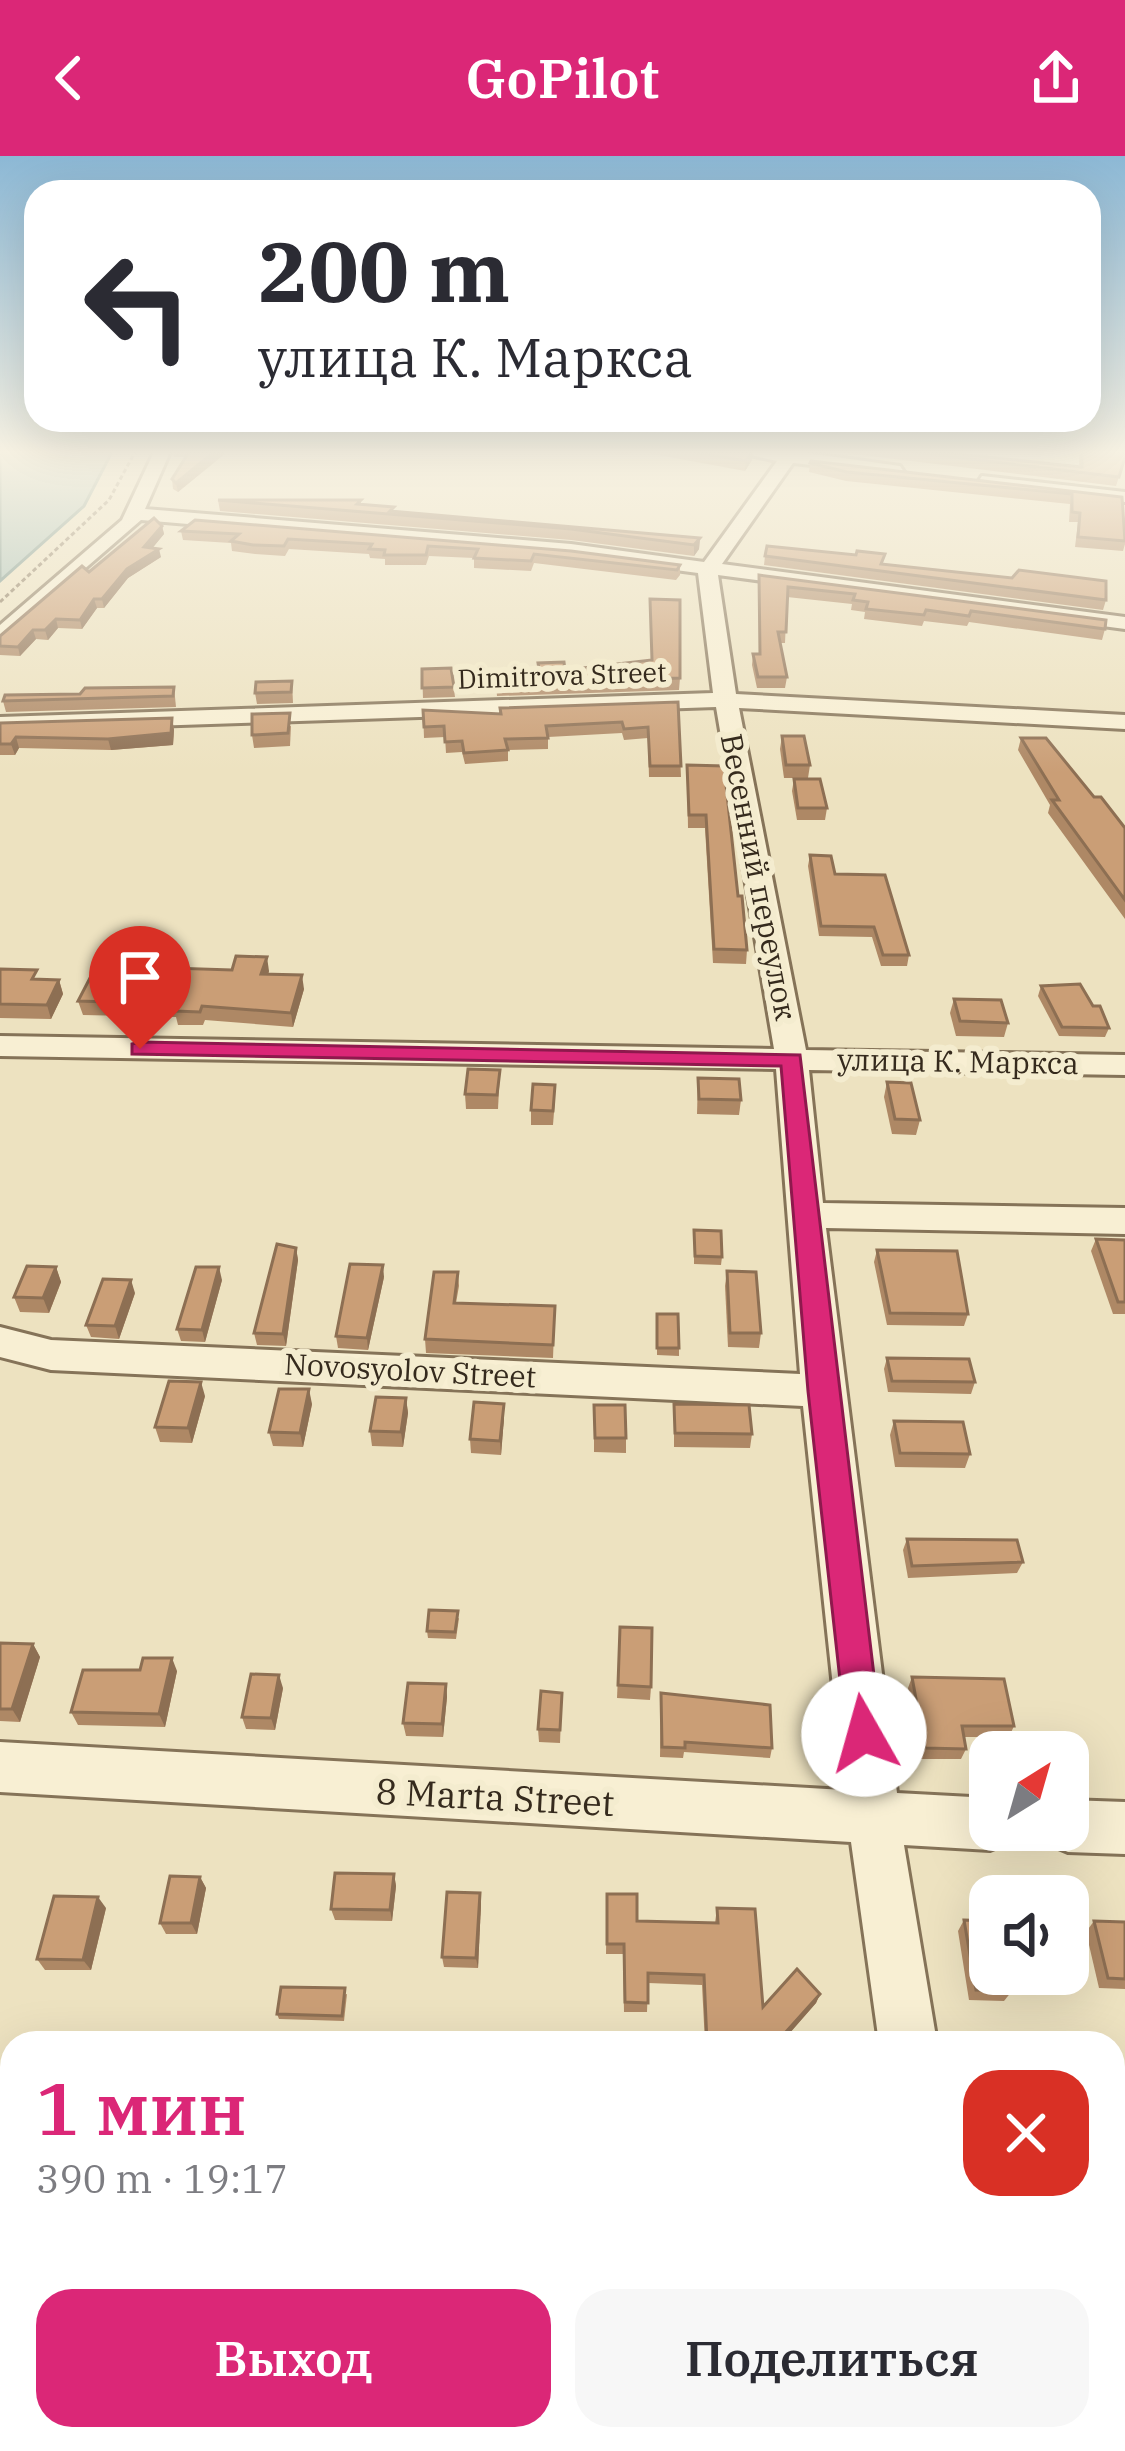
<!DOCTYPE html>
<html lang="ru">
<meta charset="utf-8">
<style>
body{margin:0;font-family:"IBM Plex Serif",serif;background:#f7f7f7;color:#2b2b33;height:100vh;display:flex;flex-direction:column;font-size:45px;white-space:nowrap}
*{box-sizing:border-box;margin:0}
p{font-size:39px;color:#7c7c81}
.icon{flex:none;width:66px;height:66px;fill:none;stroke:currentColor;stroke-width:2;stroke-linecap:round;stroke-linejoin:round}
.map{position:relative;flex:1;overflow:hidden}
.panel{position:absolute;left:0px;top:1875px;width:1125px;height:420px;display:flex;flex-direction:column;background:#fff;border-radius:36px 36px 0 0;box-shadow:0 12px 48px #0002}
.panel>*{flex:none}
.hud{position:absolute;left:24px;top:24px;width:1077px;height:252px;border-radius:36px;box-shadow:0 12px 48px #0002;background:#fff;color:#2b2b33;overflow:hidden}
.needle{width:78px;rotate:37deg}
.controls{position:absolute;left:969px;top:1575px;display:grid;gap:24px}
.controls a{display:grid;place-items:center;width:120px;height:120px;border-radius:24px;background:#fff;box-shadow:0 12px 48px #0002;font-size:60px}
.pin{position:absolute;display:grid;place-items:center;width:102px;height:102px;color:#fff;margin:-123px -51px;border-radius:50% 50% 50% 0;rotate:-45deg;box-shadow:0 0 12px #0007}
.pin .icon{rotate:45deg}
.me{position:absolute;width:132px;margin:-66px;rotate:353deg;stroke-linejoin:round;filter:drop-shadow(0 0 9px #0008)}
.turn{display:flex;align-items:center;gap:42px;height:252px;padding:0 36px;font-size:54px}
.turn .icon{width:156px;height:156px;stroke-width:2.5}
.turn b{display:block;font-size:84px;line-height:102px}
.round{display:grid;place-items:center;flex:none;width:126px;height:126px;border-radius:36px;background:#f7f7f7}
.headline{display:flex;align-items:center;justify-content:space-between;height:204px;padding:0 36px}
h1{font-size:72px;font-weight:600;line-height:90px;color:#db2777}
.button{display:flex;gap:24px;margin-top:auto;padding:24px 36px}
.button a{flex:1;height:138px;border-radius:36px;background:#db2777;color:#fff;font-size:48px;font-weight:600;line-height:138px;text-align:center}
.button a+a{background:#f7f7f7;color:#2b2b33}
header{display:flex;justify-content:space-between;align-items:center;height:156px;padding:0 36px;background:#db2777;color:#fff;font-size:54px;font-weight:600}
.map>svg:first-child{display:block}
</style>
<header><svg class="icon" aria-label="back" viewBox="0 0 24 24"><path d="M15 5l-7 7 7 7"/></svg>GoPilot<svg class="icon" aria-label="share" viewBox="0 0 24 24"><path d="M12 15V3M7 8l5-5 5 5M5 13v7h14v-7"/></svg></header>
<div class="map">
<svg width="1125" height="2295" viewBox="0 0 1125 2295">
<rect width="100%" height="100%" fill="#ede2c0"/>
<!-- water -->
<path fill="#a3bfb8" stroke="#6a8c86" stroke-width="3" d="M0 296H112L84 350 0 425Z"/>
<g fill="none" stroke-linecap="round" stroke-linejoin="round">
<!-- minor casing -->
<g stroke="#857358" stroke-width="6">
<g id="minor">
<path d="M154 296H170L145 353 571 388 704 406 777 305 737 296H800L900 310 906 319 793 307 722 408 1125 461V473L718 419 736 538 1125 559V573L739 552 806 894 1125 899V919L809 914 823 1047 1125 1052V1078L826 1072 897 1637 990 1642V1674H1014L1009 1686 990 1694 904 1689 937 1887H879L851 1686 0 1636V1586L844 1634 803 1250 51 1214 0 1201V1171L51 1184 800 1218 776 913 0 900V880L774 893 716 551 0 575V561L713 537 698 417 571 400 141 364 0 486V469L122 364Z"/>
<path d="M982 320 1125 336V346L976 329Z"/>
<path d="M1068 1644 1125 1646V1698L1068 1696 1049 1688 1043 1674H1068Z"/>
<path d="M934 2283H1002L1005 2295H935Z"/>
</g>
</g>
<!-- path -->
<path stroke="#857358" stroke-width="3" stroke-dasharray="4.5 3" stroke-linecap="butt" d="M0 446 109 344 135 296"/>
<!-- minor -->
<use href="#minor" fill="#f8efd3" fill-rule="evenodd"/>
</g>
<!-- wall -->
<g fill="#ae8865">
<path d="M173 296H227L178 336 173 333 172 323 186 301H174Z"/>
<path d="M589 296H632L628 299Z"/>
<path d="M642 296H752V304L745 315Z"/>
<path d="M837 296H914L1079 311V296H1125V302L1116 330Z"/>
<path d="M810 307 1122 341 1125 388 1123 395 1075 391 1078 366H1069L1070 348 846 325 809 316Z"/>
<path d="M218 344H361V348L395 356 700 382 699 393 694 400 571 384 220 355Z"/>
<path d="M195 364 680 409V419L676 424 534 407 531 415 474 412V402L429 400 426 409H385V403L370 402 369 398 289 393 285 400 255 398 232 395 231 387 183 384 181 375Z"/>
<path d="M162 370 164 378 152 392 161 401 128 422 104 452H97L82 473 58 472 48 484 36 483 20 500 0 499V480L89 416Z"/>
<path d="M856 399 883 408 1106 444 1103 454 764 409 765 400Z"/>
<path d="M759 419 1105 473 1102 484 969 466 967 470 924 465 922 470 864 463 865 456 851 454 852 448 787 441 785 487H780L787 521 785 532H757L752 509 753 498H759Z"/>
<path d="M538 507 565 514 680 522 679 534 497 540 495 517 538 513Z"/>
<path d="M451 512 455 541 423 542 422 513Z"/>
<path d="M292 525 293 547 257 548 255 537Z"/>
<path d="M174 531 176 551 6 556 3 545Z"/>
<path d="M678 546 681 621H649L648 582 624 584 622 577 548 581V593L508 594V605L465 608 462 596 446 597 445 581 424 582 423 554 501 558Z"/>
<path d="M172 562 174 574 173 589 111 594 19 592 15 599H0V567Z"/>
<path d="M291 570 290 590 254 592 252 579Z"/>
<path d="M782 580 810 609 808 622H784L780 593Z"/>
<path d="M1021 582 1094 641 1125 672V763L1048 657 1050 649 1018 594Z"/>
<path d="M687 609 738 740 747 794 746 808 713 807 705 672H688Z"/>
<path d="M794 623 827 652 825 664H797L792 635Z"/>
<path d="M810 699 835 718 909 799 907 810H881L872 781 819 780 808 710Z"/>
<path d="M0 813 40 824H59L63 838 51 863 0 862Z"/>
<path d="M269 815 268 818 304 833 293 871 205 864 203 869H178L176 861 83 859 78 845 168 821Z"/>
<path d="M1041 830 1093 850 1109 872 1105 881 1059 880 1038 840Z"/>
<path d="M954 843 1008 867 1004 881 956 880 950 857Z"/>
<path d="M500 914 498 953H466L465 938Z"/>
<path d="M698 922 741 944 739 959 697 958Z"/>
<path d="M887 926 920 964 916 979 892 978 884 941Z"/>
<path d="M555 943 553 969H531V954Z"/>
<path d="M694 1074 722 1101 721 1109 694 1108Z"/>
<path d="M1096 1083 1125 1084V1158H1113L1091 1095Z"/>
<path d="M296 1092 298 1104 286 1190 257 1189 254 1177Z"/>
<path d="M877 1094 968 1158 964 1170 887 1169 874 1106Z"/>
<path d="M56 1111 61 1126 49 1157 20 1156 14 1141Z"/>
<path d="M727 1115 761 1177 759 1192 728 1191 725 1130Z"/>
<path d="M458 1116 459 1130 456 1147 555 1150 553 1202 426 1197 425 1183Z"/>
<path d="M384 1121 368 1194 338 1192 336 1180Z"/>
<path d="M222 1124 205 1186 181 1185 177 1173Z"/>
<path d="M135 1137 119 1183 91 1181 86 1169Z"/>
<path d="M657 1158 679 1192V1200L657 1199Z"/>
<path d="M887 1202 975 1226 971 1238 888 1236 884 1213Z"/>
<path d="M205 1240 192 1287 160 1286 155 1271Z"/>
<path d="M406 1242 408 1257 403 1291 372 1290 370 1275Z"/>
<path d="M312 1248 303 1291 273 1290 269 1276Z"/>
<path d="M674 1248 752 1278 750 1292 674 1291Z"/>
<path d="M594 1249 626 1282V1297L594 1296Z"/>
<path d="M504 1262 501 1299 471 1297 470 1283Z"/>
<path d="M894 1265 970 1298 965 1312 895 1311 890 1279Z"/>
<path d="M907 1383 1023 1406 1017 1417 908 1422 903 1394Z"/>
<path d="M459 1462 456 1483 428 1482 427 1475Z"/>
<path d="M620 1471 651 1531 650 1544 617 1542Z"/>
<path d="M0 1487 33 1488 40 1501 20 1566 0 1565Z"/>
<path d="M140 1514 177 1515 165 1571 78 1569 71 1556Z"/>
<path d="M912 1521 1014 1570 1009 1581H964L966 1593 961 1603H920L908 1532Z"/>
<path d="M446 1528 447 1541 443 1581 406 1580 403 1567Z"/>
<path d="M283 1532 275 1574 246 1573 242 1561Z"/>
<path d="M562 1537 560 1587 539 1586 538 1573Z"/>
<path d="M661 1537 772 1592 770 1602 684 1596 683 1602 660 1601Z"/>
<path d="M394 1718 396 1730 392 1765 335 1764 331 1753Z"/>
<path d="M200 1721 206 1732 197 1778H166L160 1767Z"/>
<path d="M480 1737 481 1748 478 1812 444 1811 442 1801Z"/>
<path d="M607 1738 637 1765 715 1767 717 1752 763 1851 820 1838 816 1847 781 1887H705L702 1829 648 1827 647 1856H624L623 1798H606Z"/>
<path d="M106 1752 91 1814H45L37 1803Z"/>
<path d="M964 1764 1012 1835 1004 1845 969 1844 958 1775Z"/>
<path d="M1094 1765 1125 1766V1833L1099 1832 1086 1776Z"/>
<path d="M347 1838 344 1865 279 1863 277 1858Z"/>
<path d="M1113 2026 1125 2061V2075L1117 2080H1113Z"/>
<path d="M1113 2161H1125V2290L1108 2289 1107 2283H1113V2262H1115L1113 2249Z"/>
</g>
<!-- shaded-wall -->
<g fill="#8d6f53">
<path d="M214 296H227L178 336 176 327Z"/>
<path d="M752 296V304L745 315 746 305Z"/>
<path d="M162 370 164 378 146 400 144 391Z"/>
<path d="M700 382 699 393 694 400V389Z"/>
<path d="M159 393 161 401 128 422 104 452 102 443 127 413Z"/>
<path d="M94 443 97 452 82 473 80 464Z"/>
<path d="M56 463 58 472 48 484 45 474Z"/>
<path d="M33 474 36 483 20 500 18 491Z"/>
<path d="M172 562 174 574 173 589 111 594 108 583Z"/>
<path d="M16 581 19 592 15 599 11 588Z"/>
<path d="M267 801 269 815 264 832 261 818Z"/>
<path d="M302 819 304 833 293 871 291 857Z"/>
<path d="M59 824 63 838 51 863 47 849Z"/>
<path d="M296 1092 298 1104 286 1190 283 1178Z"/>
<path d="M383 1109 384 1121 368 1194 367 1182Z"/>
<path d="M56 1111 61 1126 49 1157 43 1142Z"/>
<path d="M219 1111 222 1124 205 1186 202 1174Z"/>
<path d="M131 1124 135 1137 119 1183 115 1170Z"/>
<path d="M201 1226 205 1240 192 1287 188 1272Z"/>
<path d="M309 1233 312 1248 303 1291 300 1277Z"/>
<path d="M406 1242 408 1257 403 1291 401 1276Z"/>
<path d="M504 1248V1262L501 1299 500 1285Z"/>
<path d="M33 1488 40 1501 20 1566 12 1553Z"/>
<path d="M172 1502 177 1515 165 1571 159 1558Z"/>
<path d="M279 1519 283 1532 275 1574 271 1562Z"/>
<path d="M446 1528 447 1541 443 1581 442 1568Z"/>
<path d="M394 1718 396 1730 392 1765 390 1754Z"/>
<path d="M200 1721 206 1732 197 1778 191 1767Z"/>
<path d="M480 1737 481 1748 478 1812 476 1802Z"/>
<path d="M98 1741 106 1752 91 1814 83 1804Z"/>
<path d="M820 1838 816 1847 781 1887H776Z"/>
<path d="M78 2283H87L84 2295H76Z"/>
</g>
<!-- building -->
<g fill="#ca9e76" stroke="#8d6f53" stroke-width="3">
<path d="M189 296H214L176 327 172 323Z"/>
<path d="M693 296H752L746 305Z"/>
<path d="M913 296H938L1082 311V296H1125V301L1119 321Z"/>
<path d="M811 305 1122 341 1125 385 1078 381 1080 357 1072 356V338L847 316 810 307Z"/>
<path d="M218 344H361L357 348 394 351 390 355 700 382 694 389 571 373Z"/>
<path d="M154 362 162 370 144 391 159 393 127 413 102 443H94L80 464 56 463 45 474H33L18 491 0 490V480L82 410 89 416Z"/>
<path d="M195 364 571 395 680 409 677 414 534 398 531 405 474 402 478 393 428 390 426 399H384L385 394 369 393 372 388 288 383 284 390 253 389 231 385 239 378 181 375Z"/>
<path d="M767 390 856 399 857 395 885 398 881 408 1012 422 1019 414 1106 425V444L765 400Z"/>
<path d="M759 419 1106 464 1105 473 971 455 969 460 926 454 924 459 866 453 868 446 853 444 855 438 788 431 786 476H778L787 521H758L753 498H760Z"/>
<path d="M650 443 680 444V522L496 528 495 517 539 513 538 507 564 506 565 514 652 504Z"/>
<path d="M451 512 454 531 422 532V513Z"/>
<path d="M292 525 291 536 255 537 256 526Z"/>
<path d="M174 531 173 540 3 545 5 539 80 538 85 532Z"/>
<path d="M678 546 681 610H650L648 571 624 573 622 566 546 570 548 582 505 583 508 594 464 597 462 585 445 586 444 570 424 571 423 554 501 558 500 552Z"/>
<path d="M290 557 288 577 252 579V558Z"/>
<path d="M172 562 171 577 108 583 16 581 11 588H0V567Z"/>
<path d="M782 580H804L810 609H786Z"/>
<path d="M1021 582H1046L1094 641H1101L1125 672V744L1052 644H1059Z"/>
<path d="M687 609 724 610 738 740H742L747 794 714 793 706 659H689Z"/>
<path d="M794 623H820L827 652H798Z"/>
<path d="M810 699 831 700 835 718 885 719 909 799H883L874 771 821 770Z"/>
<path d="M236 800 267 801 261 818 302 819 291 857 202 850 200 856 175 855 178 848 78 845 91 820 168 821 171 812 232 814Z"/>
<path d="M0 813 37 814 32 823 59 824 47 849 0 848Z"/>
<path d="M1080 828 1093 850H1100L1109 872 1062 871 1041 830Z"/>
<path d="M954 843 1001 844 1008 867 960 865Z"/>
<path d="M468 913 500 914 497 939 465 938Z"/>
<path d="M698 922 739 923 741 944 699 943Z"/>
<path d="M887 926 911 927 920 964 895 963Z"/>
<path d="M533 928 555 929 553 955 531 954Z"/>
<path d="M694 1074 721 1075 722 1101 695 1100Z"/>
<path d="M1096 1083 1125 1084V1146H1118Z"/>
<path d="M277 1088 296 1092 283 1178 254 1177Z"/>
<path d="M877 1094 957 1095 968 1158 890 1157Z"/>
<path d="M350 1108 383 1109 367 1182 336 1180Z"/>
<path d="M27 1110 56 1111 43 1142 14 1141Z"/>
<path d="M196 1111H219L202 1174 177 1173Z"/>
<path d="M727 1115 756 1116 761 1177H730Z"/>
<path d="M434 1116H458L454 1147 555 1150 553 1189 425 1183Z"/>
<path d="M103 1123 131 1124 115 1170 86 1169Z"/>
<path d="M657 1158H678L679 1192H657Z"/>
<path d="M887 1202 969 1203 975 1226 892 1225Z"/>
<path d="M169 1225 201 1226 188 1272 155 1271Z"/>
<path d="M279 1233H309L300 1277 269 1276Z"/>
<path d="M376 1241 406 1242 401 1276 370 1275Z"/>
<path d="M474 1246 504 1248 500 1285 470 1283Z"/>
<path d="M674 1248 749 1249 752 1278 675 1277Z"/>
<path d="M594 1249H625L626 1282H595Z"/>
<path d="M894 1265 963 1266 970 1298 900 1297Z"/>
<path d="M907 1383 1017 1384 1023 1406 912 1410Z"/>
<path d="M429 1454 458 1455 455 1476 427 1475Z"/>
<path d="M620 1471 652 1472 651 1531 618 1529Z"/>
<path d="M0 1487 33 1488 12 1553H0Z"/>
<path d="M143 1502H172L159 1558 71 1556 83 1514H140Z"/>
<path d="M251 1518 279 1519 271 1562 242 1561Z"/>
<path d="M912 1521 1004 1523 1014 1570H962L966 1593 925 1592Z"/>
<path d="M408 1527 446 1528 442 1568 403 1567Z"/>
<path d="M541 1535 562 1537 560 1574 538 1573Z"/>
<path d="M661 1537 770 1549 772 1592 685 1586V1592L662 1591Z"/>
<path d="M335 1717 394 1718 390 1754 331 1753Z"/>
<path d="M170 1720 200 1721 191 1767H160Z"/>
<path d="M447 1736 480 1737 476 1802 442 1801Z"/>
<path d="M607 1738H637V1765L718 1767 717 1752 755 1753 763 1851 797 1813 820 1838 776 1887H707L704 1819 648 1817V1847L625 1846 624 1788H607Z"/>
<path d="M54 1740 98 1741 83 1804 37 1803Z"/>
<path d="M964 1764 990 1765V1818H1009L1012 1835 976 1834Z"/>
<path d="M1094 1765 1125 1766V1823L1108 1822Z"/>
<path d="M281 1831 345 1832 342 1860 277 1858Z"/>
<path d="M1113 2026H1117L1125 2061V2073H1113Z"/>
<path d="M1113 2161H1125V2262L1116 2213H1113Z"/>
<path d="M11 2233 12 2271 3 2270Z"/>
<path d="M1113 2262H1125V2287H1117Z"/>
<path d="M32 2283H78L76 2295H30Z"/>
</g>
<!-- sky -->
<linearGradient id="sky" x2="0" y2="1"><stop stop-color="#8cb8d5"/><stop offset="0.48" stop-color="#f7f2e3"/><stop offset="1" stop-color="#f7f2e3" stop-opacity="0"/></linearGradient>
<rect width="1125" height="617" fill="url(#sky)"/>
<!-- route -->
<path fill="#db2777" stroke="#8e194d" stroke-width="3" d="M140 886 800 899 881 1578 876 1590 864 1595 851 1590 846 1578 808 1235 781 910 132 898V888Z"/>
<g text-anchor="middle" stroke-width="12" stroke-linejoin="round" paint-order="stroke">
<!-- far-street labels -->
<g font-size="27" fill="#352a1d" stroke="#f4eccf">
<text transform="translate(562 520) rotate(-2)" y="9">Dimitrova Street</text>
</g>
<!-- street labels -->
<g font-size="30" fill="#352a1d" stroke="#f4eccf">
<text transform="translate(758 721) rotate(79)" y="10">Весенний переулок</text>
<text transform="translate(958 906) rotate(1)" y="10">улица К. Маркса</text>
<text transform="translate(410 1215) rotate(3)" y="10">Novosyolov Street</text>
</g>
<!-- near-street labels -->
<g font-size="36" fill="#352a1d" stroke="#f4eccf">
<text transform="translate(495 1641) rotate(3)" y="13">8 Marta Street</text>
</g>
</g>
</svg>
<div class="controls">
<a><svg class="needle" viewBox="-14 -14 28 28"><path d="M0-13l5 13h-10z" fill="#e53935"/><path d="M0 13l5-13h-10z" fill="#7c7c81"/></svg></a>
<a><svg class="icon" aria-label="sound" viewBox="0 0 24 24"><path d="M4 9h4l5-4v14l-5-4H4zM17 9q2 3 0 6"/></svg></a>
</div>
<div class="pin" style="left:140px;top:893px;background:#d93025"><svg class="icon" aria-label="arrive" viewBox="0 0 24 24"><path d="M6 21V4h12l-3 4 3 4H6"/></svg></div>
<svg class="me" style="left:864px;top:1578px" viewBox="-20 -20 40 40"><circle r="19" fill="#fff"/><path d="M0-13L10 11 0 6-10 11z" fill="#db2777"/></svg>
<div class="hud">
<div class="turn"><svg class="icon" aria-label="left" viewBox="0 0 24 24"><path d="M17 20v-9H6M10 6l-5 5 5 5"/></svg><div><b>200 m</b>улица К. Маркса</div></div>
</div>
<section class="panel">
<div class="headline"><div><h1>1 мин</h1><p>390 m · 19:17</p></div><a class="round" style="background:#d93025;color:#fff"><svg class="icon" aria-label="close" viewBox="0 0 24 24"><path d="M6 6l12 12M18 6L6 18"/></svg></a></div>
<div class="button"><a>Выход</a><a>Поделиться</a></div>
</section>
</div>
